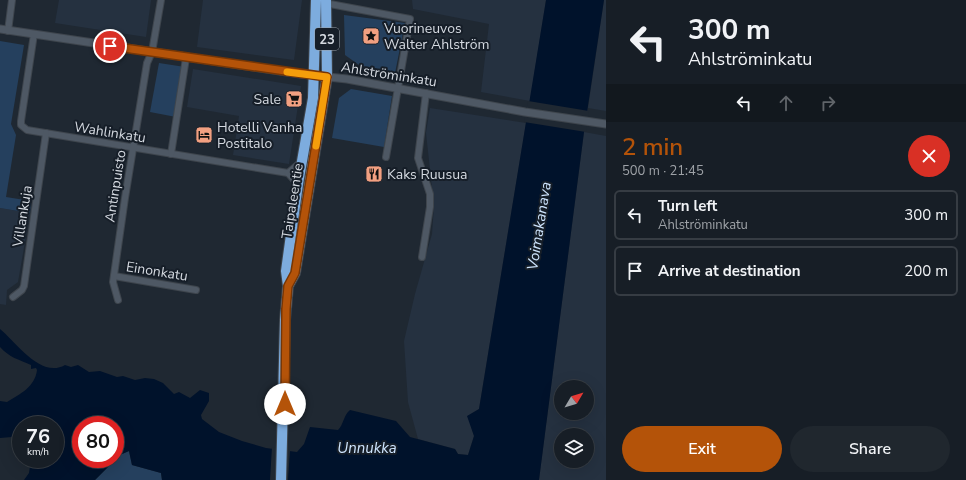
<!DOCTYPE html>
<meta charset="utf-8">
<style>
body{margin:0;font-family:"Nunito Sans",sans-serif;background:#20272e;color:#f1f3f6;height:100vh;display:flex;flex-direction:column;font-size:15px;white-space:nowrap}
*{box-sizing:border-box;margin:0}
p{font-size:13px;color:#9ea2a7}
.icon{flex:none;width:22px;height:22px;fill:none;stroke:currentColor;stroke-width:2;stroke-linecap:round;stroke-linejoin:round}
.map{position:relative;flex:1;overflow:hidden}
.side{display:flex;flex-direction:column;background:#171e26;width:360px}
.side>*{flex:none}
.top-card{background:#171e26;color:#f1f3f6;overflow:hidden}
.needle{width:26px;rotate:52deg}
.buttons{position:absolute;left:554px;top:380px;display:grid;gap:8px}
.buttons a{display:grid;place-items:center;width:40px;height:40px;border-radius:50%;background:#171e26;box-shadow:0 4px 16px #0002,0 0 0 1px #363c43;font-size:20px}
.speed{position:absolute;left:12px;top:416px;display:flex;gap:8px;font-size:20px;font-weight:700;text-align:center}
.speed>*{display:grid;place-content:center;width:52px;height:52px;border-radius:50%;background:#171e26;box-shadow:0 4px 16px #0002,0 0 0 1px #363c43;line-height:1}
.speed small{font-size:10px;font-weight:400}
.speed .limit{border:6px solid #d22;background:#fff;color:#111}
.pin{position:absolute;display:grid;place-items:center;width:34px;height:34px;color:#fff;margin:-17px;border:2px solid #fff;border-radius:50%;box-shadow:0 1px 4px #0007}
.me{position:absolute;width:44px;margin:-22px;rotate:0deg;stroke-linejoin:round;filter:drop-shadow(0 0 3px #0008)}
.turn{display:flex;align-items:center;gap:14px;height:84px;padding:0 16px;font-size:18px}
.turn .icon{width:52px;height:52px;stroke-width:2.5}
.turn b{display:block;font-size:28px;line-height:34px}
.lanes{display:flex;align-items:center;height:38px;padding:0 16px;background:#0003;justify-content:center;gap:20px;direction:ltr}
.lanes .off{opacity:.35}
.round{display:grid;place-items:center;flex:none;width:42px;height:42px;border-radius:21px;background:#20272e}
.summary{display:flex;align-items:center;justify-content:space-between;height:68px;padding:0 16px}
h1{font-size:24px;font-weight:600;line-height:30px;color:#b45309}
.button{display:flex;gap:8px;margin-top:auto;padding:8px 16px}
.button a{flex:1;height:46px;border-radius:24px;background:#b45309;color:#fff;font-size:16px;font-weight:600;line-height:46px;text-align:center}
.button a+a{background:#20272e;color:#f1f3f6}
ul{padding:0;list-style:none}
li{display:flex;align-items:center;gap:12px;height:50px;margin:0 8px 6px;padding:0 8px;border:2px solid #363c43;border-radius:6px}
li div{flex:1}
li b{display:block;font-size:15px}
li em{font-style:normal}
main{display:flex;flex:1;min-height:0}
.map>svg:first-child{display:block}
</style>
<main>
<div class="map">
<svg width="606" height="480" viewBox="0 0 606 480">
<rect width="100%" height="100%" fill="#1f2832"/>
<!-- built -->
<g fill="#253140" fill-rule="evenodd">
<path d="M59 0H151L146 37 55 23Z"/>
<path d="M203 0H302L294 60 197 47Z"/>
<path d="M412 0H546L530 101 481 92 489 24 413 9Z"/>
<path d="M604 0H606V111L588 108Z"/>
<path d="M193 69 301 86 289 164 233 155 239 116 187 107Z"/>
<path d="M430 108 526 123 479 409 468 416 474 436 468 455 458 454 455 449 418 439 408 402 404 341 415 294 432 234 434 206 426 133Z"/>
<path d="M584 132 606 136V480H539ZM561 387H587V413H561ZM561 435H587V461H561Z"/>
<path d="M0 208 30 213 18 282 7 290 6 305 0 304Z"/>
</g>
<!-- green -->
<g fill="#25405e">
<path d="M344 15 405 23 395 73 359 65 345 55Z"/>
<path d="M0 41 24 45 11 124 16 135 6 197 31 201 30 213 0 208Z"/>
<path d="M159 63 185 67 176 117 150 112Z"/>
<path d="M351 89 392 96 384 147 332 138 339 98Z"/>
<path d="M129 451 132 465 161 473 162 480H95L111 464V459H115V457Z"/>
</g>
<!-- water -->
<path fill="#00122b" d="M546 0H604L584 132 539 480H162L161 473 132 465 129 451 115 457V425H81V459H111V464L95 480H24L29 473 31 459H55V425H21V442L12 437 0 438V401L7 402C20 394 35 387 37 370L36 368 31 369V365C18 359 10 358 0 347V329C16 342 41 379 65 365L71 367 78 365 89 372 100 371 117 377 123 376 135 380 145 378 154 379 163 383 174 394 179 392 190 398 200 390 209 393V401L201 415 202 419 219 432 242 441 266 448 297 452 304 444 310 427 338 430C344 424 343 416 350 410L396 421 410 437 455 449 458 454 468 455 474 436 467 416 479 409Z"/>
<!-- pier -->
<g fill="#1f2832">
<path d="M528 101 589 111 586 132 524 122Z"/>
<path d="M272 447 290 450 288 480H270Z"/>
</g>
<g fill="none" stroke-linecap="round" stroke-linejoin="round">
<!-- minor casing -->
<g stroke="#3e454d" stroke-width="8">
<g id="minor">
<path d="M330 4 410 19 386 157"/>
<path d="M8 31 12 0"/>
<path d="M34 34 21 121V125L27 130 288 173 298 184"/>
<path d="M171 154 186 58"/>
<path d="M288 173 301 162"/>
<path d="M422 257 430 207V194L418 158 426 93"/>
<path d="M114 276 196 290"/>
<path d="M13 297 22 290 24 286 46 133"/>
<path d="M118 300 113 282 125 198 147 63 152 52 161 0"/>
</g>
</g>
<!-- tertiary casing -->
<g stroke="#3e454d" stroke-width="9">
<path id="tertiary" d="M0 29 300 74 347 79 525 112 606 124"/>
</g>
<!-- trunk casing -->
<g stroke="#3e454d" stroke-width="12">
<g id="trunk">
<path d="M288 286 295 273 327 77 326 0"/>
<path d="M281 480 285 320 288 286 286 271 298 184 313 98 316 0"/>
</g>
</g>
<!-- minor -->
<use href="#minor" stroke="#4e5864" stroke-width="6"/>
<!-- tertiary -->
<use href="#tertiary" stroke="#4e5864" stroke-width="7"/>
<!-- trunk -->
<use href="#trunk" stroke="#7dacde" stroke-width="10"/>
</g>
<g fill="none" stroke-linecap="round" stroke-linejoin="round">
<!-- route casing -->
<g stroke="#753606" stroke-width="10">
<path id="route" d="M110 46 327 77 295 273 288 286 286 309 285 404"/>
</g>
<!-- route -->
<use href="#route" stroke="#b45309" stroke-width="7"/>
<!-- slow -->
<path stroke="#f59e0b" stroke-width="7" d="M287 72 327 77 316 146"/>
</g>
<!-- icons -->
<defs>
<g id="sight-square" transform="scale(0.9)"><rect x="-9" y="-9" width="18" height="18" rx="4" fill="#f2a081" stroke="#161e28"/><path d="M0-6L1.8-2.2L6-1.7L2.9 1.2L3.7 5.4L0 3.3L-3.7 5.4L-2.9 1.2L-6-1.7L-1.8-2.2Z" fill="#111"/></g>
<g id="supermarket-square" transform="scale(0.9)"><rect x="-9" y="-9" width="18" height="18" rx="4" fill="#f2a081" stroke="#161e28"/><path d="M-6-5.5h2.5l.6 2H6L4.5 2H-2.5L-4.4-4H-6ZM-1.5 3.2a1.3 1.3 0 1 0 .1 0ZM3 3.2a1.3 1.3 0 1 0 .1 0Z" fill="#111"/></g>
<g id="hotel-square" transform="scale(0.9)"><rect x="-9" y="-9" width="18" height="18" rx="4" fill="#f2a081" stroke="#161e28"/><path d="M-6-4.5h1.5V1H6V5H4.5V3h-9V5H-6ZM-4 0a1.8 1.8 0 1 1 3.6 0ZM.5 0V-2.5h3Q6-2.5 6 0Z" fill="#111"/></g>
<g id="restaurant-square" transform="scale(0.9)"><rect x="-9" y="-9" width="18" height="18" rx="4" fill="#f2a081" stroke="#161e28"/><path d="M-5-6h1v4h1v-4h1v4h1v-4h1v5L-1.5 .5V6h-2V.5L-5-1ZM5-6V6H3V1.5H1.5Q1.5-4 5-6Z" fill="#111"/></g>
</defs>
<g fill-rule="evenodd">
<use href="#sight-square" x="371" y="36"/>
<use href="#supermarket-square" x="294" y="99"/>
<use href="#hotel-square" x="204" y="135"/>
<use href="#restaurant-square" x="374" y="174"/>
</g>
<g text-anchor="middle" stroke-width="4" stroke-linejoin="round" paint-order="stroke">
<!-- shield labels -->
<rect fill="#161e28" stroke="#9ba1a9" stroke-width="1" x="315" y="28" width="24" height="22" rx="3"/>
<g font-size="13" font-weight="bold" fill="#d4d9e0">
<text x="327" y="44">23</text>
</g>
<!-- poi labels -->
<g font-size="14" fill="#d4d9e0" stroke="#161e28" text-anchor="start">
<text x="384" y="33">Vuorineuvos<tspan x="384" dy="16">Walter Ahlström</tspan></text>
<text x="281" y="104" text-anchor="end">Sale</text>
<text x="217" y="132">Hotelli Vanha<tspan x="217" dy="16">Postitalo</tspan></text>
<text x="387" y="179">Kaks Ruusua</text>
</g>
<!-- street labels -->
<g font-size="14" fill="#d4d9e0" stroke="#161e28">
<text transform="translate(389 74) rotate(9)" y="5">Ahlströminkatu</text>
<text transform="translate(110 132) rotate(9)" y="5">Wahlinkatu</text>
<text transform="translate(115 186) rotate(-81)" y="5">Antinpuisto</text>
<text transform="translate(292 201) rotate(-81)" y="5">Taipaleentie</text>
<text transform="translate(22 216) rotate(-81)" y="5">Villankuja</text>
<text transform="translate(157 271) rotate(9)" y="5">Einonkatu</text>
</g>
<!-- water labels -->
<g font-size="15" font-style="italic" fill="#cee4fd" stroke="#161e28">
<text transform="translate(539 226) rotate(-81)" y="5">Voimakanava</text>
<text x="367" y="453">Unnukka</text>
</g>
</g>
</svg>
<div class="buttons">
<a><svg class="needle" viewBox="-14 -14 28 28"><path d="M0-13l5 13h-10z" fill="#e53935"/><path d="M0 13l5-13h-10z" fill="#9ea2a7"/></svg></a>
<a><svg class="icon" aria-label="layers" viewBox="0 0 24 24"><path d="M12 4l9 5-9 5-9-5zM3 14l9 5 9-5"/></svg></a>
</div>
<div class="speed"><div>76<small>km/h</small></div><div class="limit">80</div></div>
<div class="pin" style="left:110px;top:46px;background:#d93025"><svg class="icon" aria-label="arrive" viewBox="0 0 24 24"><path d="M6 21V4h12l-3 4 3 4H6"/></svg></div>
<svg class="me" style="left:285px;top:404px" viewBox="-20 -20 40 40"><circle r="19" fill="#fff"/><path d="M0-13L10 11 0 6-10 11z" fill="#b45309"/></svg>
</div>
<section class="side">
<div class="top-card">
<div class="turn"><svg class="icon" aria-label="left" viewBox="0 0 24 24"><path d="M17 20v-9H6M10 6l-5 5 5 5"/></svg><div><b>300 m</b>Ahlströminkatu</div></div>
<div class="lanes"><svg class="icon" aria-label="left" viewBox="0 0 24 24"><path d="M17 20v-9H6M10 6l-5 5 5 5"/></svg><svg class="icon off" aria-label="ahead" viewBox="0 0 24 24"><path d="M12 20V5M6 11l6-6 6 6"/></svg><svg class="icon off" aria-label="right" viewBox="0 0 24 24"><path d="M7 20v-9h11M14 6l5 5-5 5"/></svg></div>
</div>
<div class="summary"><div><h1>2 min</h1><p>500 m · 21:45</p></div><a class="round" style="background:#d93025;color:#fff"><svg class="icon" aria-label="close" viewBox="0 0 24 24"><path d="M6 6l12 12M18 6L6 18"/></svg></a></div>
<ul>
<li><svg class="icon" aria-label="left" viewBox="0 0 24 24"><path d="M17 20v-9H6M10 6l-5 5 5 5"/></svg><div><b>Turn left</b><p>Ahlströminkatu</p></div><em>300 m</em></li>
<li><svg class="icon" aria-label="arrive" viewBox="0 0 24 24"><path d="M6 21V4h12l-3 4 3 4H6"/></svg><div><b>Arrive at destination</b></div><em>200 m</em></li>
</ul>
<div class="button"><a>Exit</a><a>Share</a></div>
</section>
</main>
